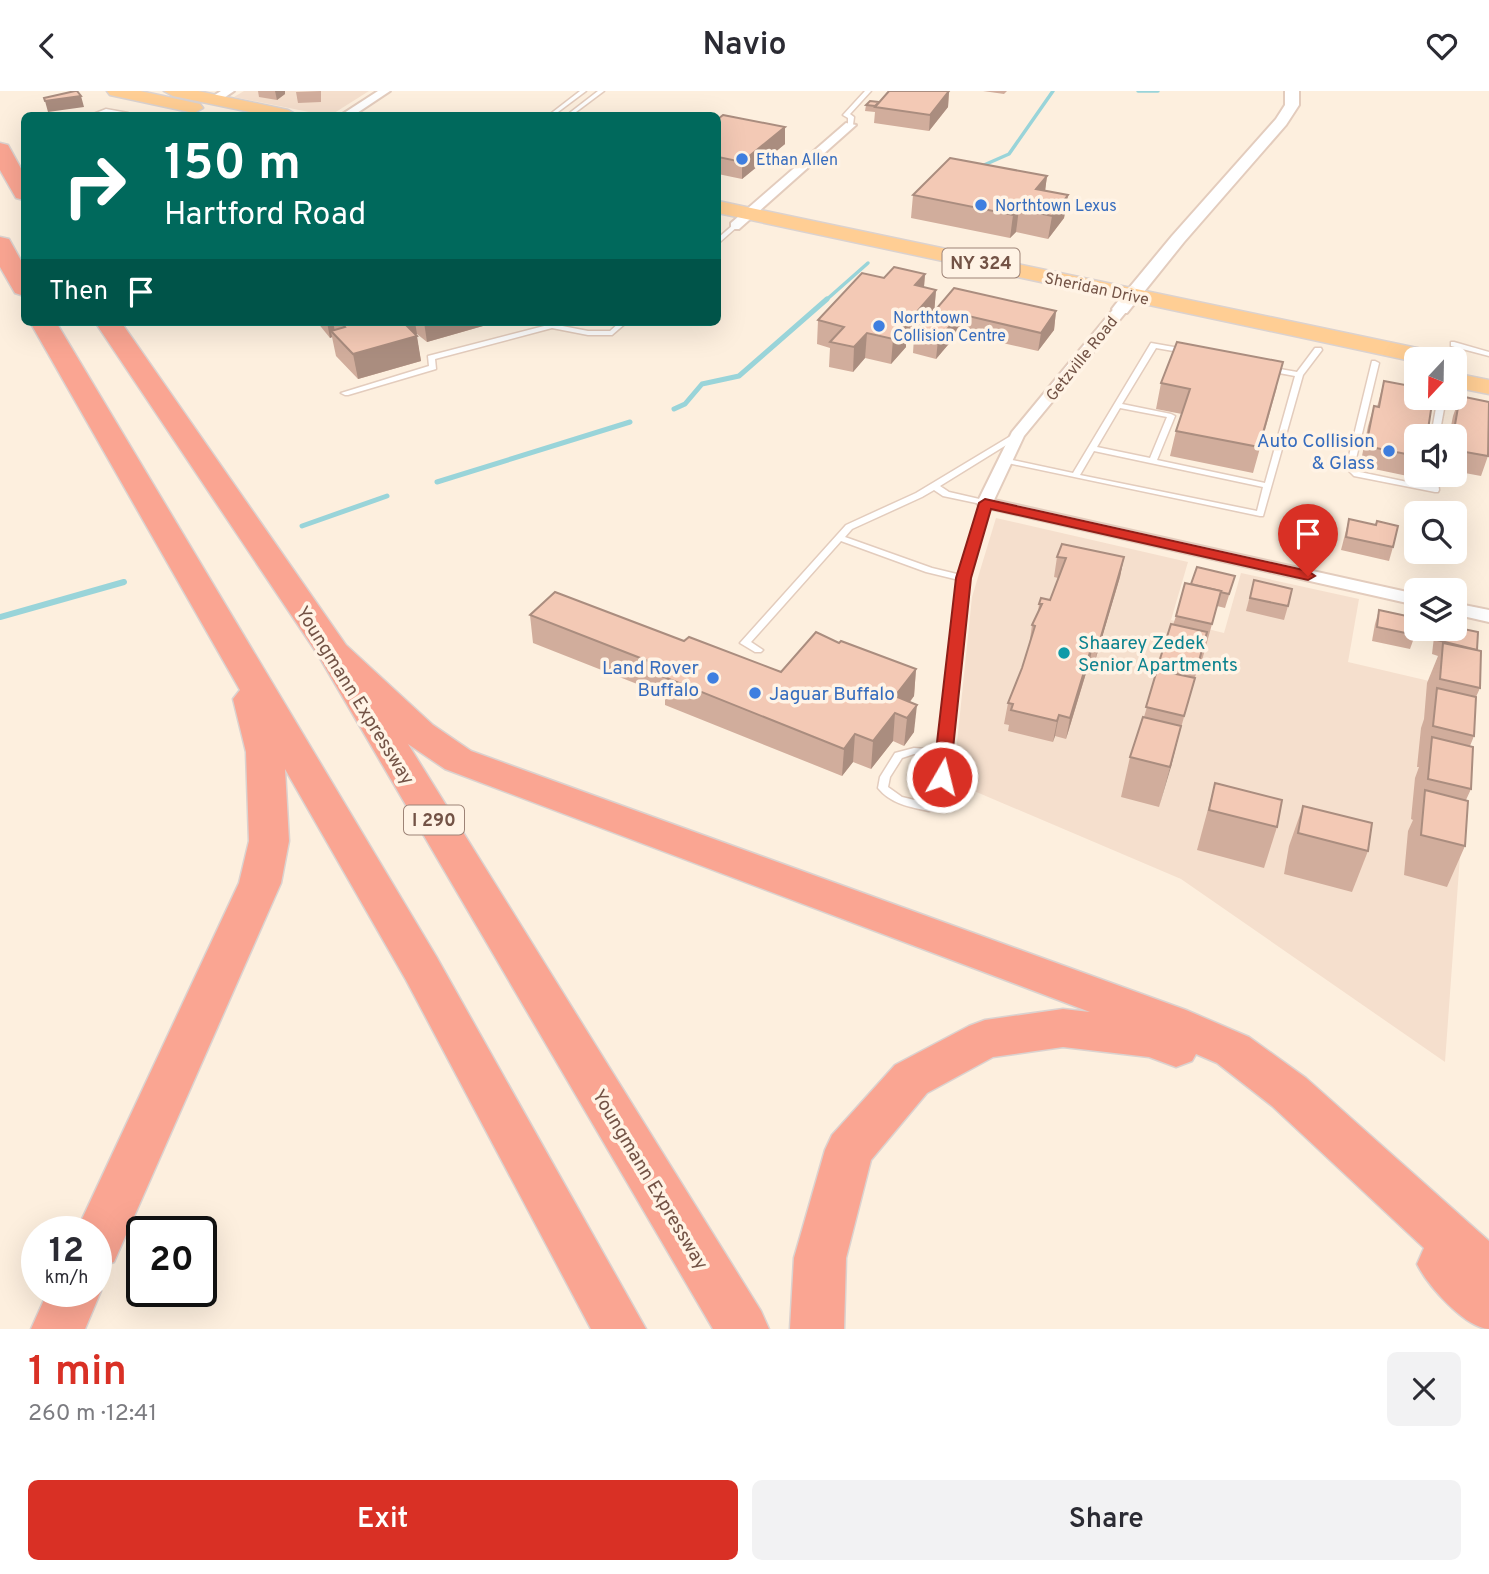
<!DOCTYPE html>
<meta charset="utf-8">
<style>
body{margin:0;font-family:Overpass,sans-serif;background:#f2f2f3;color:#2b2b33;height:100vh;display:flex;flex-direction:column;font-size:26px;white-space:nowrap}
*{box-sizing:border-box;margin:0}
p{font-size:23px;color:#7c7c81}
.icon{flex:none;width:38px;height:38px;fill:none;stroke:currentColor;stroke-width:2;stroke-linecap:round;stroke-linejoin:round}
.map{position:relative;height:1238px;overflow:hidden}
.side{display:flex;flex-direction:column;background:#fff;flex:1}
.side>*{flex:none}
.guide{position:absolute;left:21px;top:21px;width:700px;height:214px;border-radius:10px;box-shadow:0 7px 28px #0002;background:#00695c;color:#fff;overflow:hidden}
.needle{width:46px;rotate:202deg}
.fabs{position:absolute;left:1404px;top:256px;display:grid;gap:14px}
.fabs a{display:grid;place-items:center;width:63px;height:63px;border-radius:10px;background:#fff;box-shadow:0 7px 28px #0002;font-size:35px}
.speed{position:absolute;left:21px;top:1125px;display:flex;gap:14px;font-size:35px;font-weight:700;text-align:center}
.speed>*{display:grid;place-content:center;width:91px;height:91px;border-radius:50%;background:#fff;box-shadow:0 7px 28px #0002;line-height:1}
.speed small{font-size:18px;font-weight:400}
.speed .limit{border:4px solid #111;border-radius:10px;background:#fff;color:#111}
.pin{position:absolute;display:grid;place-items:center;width:60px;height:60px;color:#fff;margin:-72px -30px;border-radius:50% 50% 50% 0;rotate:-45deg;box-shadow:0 0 7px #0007}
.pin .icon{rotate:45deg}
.me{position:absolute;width:77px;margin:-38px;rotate:8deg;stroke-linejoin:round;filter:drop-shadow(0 0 5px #0008)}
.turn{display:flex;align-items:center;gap:24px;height:147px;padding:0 28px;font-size:32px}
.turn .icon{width:91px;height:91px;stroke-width:2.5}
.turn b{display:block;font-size:49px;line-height:60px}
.then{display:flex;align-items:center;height:66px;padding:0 28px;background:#0003;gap:14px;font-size:26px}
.round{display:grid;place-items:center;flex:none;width:74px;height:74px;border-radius:10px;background:#f2f2f3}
.headline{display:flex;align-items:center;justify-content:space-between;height:119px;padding:0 28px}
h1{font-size:42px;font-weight:600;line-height:52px;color:#d93025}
.primary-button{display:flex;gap:14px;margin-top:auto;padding:14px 28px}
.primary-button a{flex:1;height:80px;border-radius:10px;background:#d93025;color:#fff;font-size:28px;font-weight:600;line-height:80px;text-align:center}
.primary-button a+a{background:#f2f2f3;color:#2b2b33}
header{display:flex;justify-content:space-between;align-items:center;height:91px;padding:0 28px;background:#fff;font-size:32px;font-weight:600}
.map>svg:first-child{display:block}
</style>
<header><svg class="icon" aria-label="back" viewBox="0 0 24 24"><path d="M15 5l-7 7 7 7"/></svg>Navio<svg class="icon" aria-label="heart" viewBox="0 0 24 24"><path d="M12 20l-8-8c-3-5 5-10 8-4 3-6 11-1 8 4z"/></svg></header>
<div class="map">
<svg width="1489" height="1238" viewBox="0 0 1489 1238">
<rect width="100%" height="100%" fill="#fdefde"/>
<!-- residential -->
<g fill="#f5dfcd">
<path d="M244 0H369L331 24H324L234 6Z"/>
<path d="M996 427 1188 471 1171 529 1224 542 1241 482 1359 508 1348 571 1472 600 1445 971 1181 788 953 691 972 506Z"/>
</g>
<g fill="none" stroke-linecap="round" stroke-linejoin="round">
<!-- stream-far2 -->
<g stroke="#99d4d9" stroke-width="3.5">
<path d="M1138 0H1158"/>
<path d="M984 74 1009 63 1053 0"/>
<path d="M825 210 868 172"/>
</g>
<!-- stream-far1 -->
<g stroke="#99d4d9" stroke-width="5">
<path d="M674 318 685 313 702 293 739 285 827 208"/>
<path d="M437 391 630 331"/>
<path d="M302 435 387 405"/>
</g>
<!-- stream -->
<path stroke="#99d4d9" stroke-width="6" d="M0 526 124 491"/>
<!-- service casing -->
<g stroke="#e3ccbd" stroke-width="3">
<g id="service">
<path d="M580 0H586L554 24H549Z"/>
<path d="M598 0H604L572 24H567Z"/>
<path d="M865 0H871L850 23 854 26 853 34 848 35V27L843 24Z"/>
<path d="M106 18 128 22 131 24C123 25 116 22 108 22 102 22 97 25 91 24Z"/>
<path d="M733 134 738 135 720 151 718 152V147Z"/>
<path d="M620 231H627L612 244H588L552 237 435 268 436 278 348 304H345L341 302 429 275 428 265 552 233 588 240H610Z"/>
<path d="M1451 251H1454L1489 261V265L1451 255Z"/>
<path d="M1151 252 1185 258 1189 260 1185 262 1156 257 1122 313 1171 323 1175 325 1157 369 1265 392 1295 285 1268 280 1264 278 1268 276 1297 281 1315 257H1321L1322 259 1303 284 1263 425H1260L1003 371 999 369 1003 367 1073 382ZM1120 317 1167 326 1150 367 1097 356ZM1094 360 1263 396 1257 420 1080 384Z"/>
<path d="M1372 270H1375L1379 272 1354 376 1360 381 1431 396 1429 383H1437L1439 399 1438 401H1435L1354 385 1346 377Z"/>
<path d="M1454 304 1457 306 1456 308 1444 318 1439 345H1431L1436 317 1448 306H1454Z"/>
<path d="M1014 343H1020L1021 345 940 395 949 401 988 410 989 412 968 487 953 642 943 709 933 719 929 720C910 716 891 713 878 697L880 686 895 662 914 657 940 659 959 489 926 481 841 450 751 551 763 559 761 561H755L740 552 846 434 916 402ZM934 399 943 405 981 413 961 484 932 477 845 446 852 438 922 406ZM914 663 939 666 933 707 927 712 902 706 888 696 890 686 902 667Z"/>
</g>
</g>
<!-- minor casing -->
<g stroke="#e3ccbd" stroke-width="4">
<g id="minor">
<path d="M221 0H234L218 11H210V7Z"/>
<path d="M378 0H390L354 24H341Z"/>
<path d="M846 32 856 34 739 138H731V132Z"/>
<path d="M1121 214 1126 215V221L1024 345 994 409 1416 503V514L979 415 977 412 1012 341 1116 215Z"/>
<path d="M1454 512 1489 519V531L1454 523Z"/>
</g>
</g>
<!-- tertiary casing -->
<g stroke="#e3ccbd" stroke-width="4">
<path id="tertiary" d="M1285 0H1299V14L1286 34 1184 151 1127 222H1115L1112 218 1115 214 1172 145 1276 28 1285 14Z"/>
</g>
<!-- primary casing -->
<g stroke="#dbd2cf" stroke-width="3">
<g id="primary">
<path d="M107 0H140L200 13 203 17 194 22 110 4Z"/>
<path d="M164 0H198L288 19 297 24H265L173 5Z"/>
<path d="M718 110 1436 261 1444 263 1448 268H1416V271L718 122Z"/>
<path d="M1454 282 1489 289V303L1454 296Z"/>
</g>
</g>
<!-- motorway casing -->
<g stroke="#dbd2cf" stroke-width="3">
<g id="motorway">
<path d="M0 52 8 54 24 83V109L16 107 0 79Z"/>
<path d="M0 146 9 148 24 175V205L15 202 0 176Z"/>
<path d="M30 231H56L436 865 646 1238H591L406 889 285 678 289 750 281 792 114 1171 96 1177V1141H76L239 792 249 750 246 661 233 608 240 599Z"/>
<path d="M95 231H121L346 554 433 634 471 660 1186 919 1249 946 1306 987 1489 1150V1238C1465 1237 1427 1194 1417 1173L1424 1157 1272 1015 1217 972 1196 963 1192 970 1176 976 1149 966 1063 956 993 966 927 1002 871 1069 846 1167 844 1238H790L794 1167 825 1059 832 1044 895 974 969 935 985 929 1063 918 1090 921 445 678 408 653 761 1220 769 1238H713L318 564Z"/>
<path d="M96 1189 101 1200 85 1238H31L48 1200H96Z"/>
</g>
</g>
<!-- service -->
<use href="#service" fill="#fff" fill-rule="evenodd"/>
<!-- minor -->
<use href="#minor" fill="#fff" fill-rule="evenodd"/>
<!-- tertiary -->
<use href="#tertiary" fill="#fff" fill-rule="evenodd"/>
<!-- primary -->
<use href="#primary" fill="#ffce94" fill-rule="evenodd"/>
<!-- motorway -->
<use href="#motorway" fill="#faa592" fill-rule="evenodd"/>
</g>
<!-- wall -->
<g fill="#d1ad9c">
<path d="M258 0H285V3L277 9 259 6Z"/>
<path d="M321 0V11L298 12 296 1Z"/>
<path d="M949 0 948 16 929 40 874 32 875 21 865 20 866 14Z"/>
<path d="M983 0H1007L1004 3Z"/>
<path d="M718 28 785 36V53L742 88 718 83Z"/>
<path d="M1047 85 1045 100 1068 104 1064 127 1048 148 1016 141 1010 147 911 127 913 104Z"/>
<path d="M925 183 924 196 936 199 934 221 1056 220 1054 239 1038 260 958 242 936 268 913 262 914 246 913 248 909 247 906 250V256L891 273 865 267 853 281 829 276 830 257 817 253 818 229 884 187Z"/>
<path d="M317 231H497L427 251 417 243H416L421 270 358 288 336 265 332 246 330 247Z"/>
<path d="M1384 290 1416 345V383H1418L1417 387 1360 375 1368 335 1374 315 1377 316Z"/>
<path d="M1161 292 1277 296 1253 382 1170 365 1176 340 1182 323 1156 318Z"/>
<path d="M1460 305 1488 365 1481 385 1454 380V345H1449L1453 325Z"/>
<path d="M1349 428 1376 434 1393 456 1389 470 1341 459Z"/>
<path d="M1057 466H1124L1120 486 1095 570 1090 569 1066 648 1055 645 1053 651 1008 640 1009 634 1004 633 1008 612 1022 577 1029 555 1032 534 1038 522 1039 513 1050 509 1058 487 1054 486Z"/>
<path d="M1235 485 1225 517 1217 515 1201 573 1199 572 1159 716 1121 706 1130 666 1144 626 1171 533 1173 534 1176 525 1191 493Z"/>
<path d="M1254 489 1288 515 1284 529 1246 520Z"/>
<path d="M1379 519 1415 544 1410 558 1372 550 1375 533Z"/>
<path d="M530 524 684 550 781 581 839 552 916 578 914 605 910 611 914 641 904 655 893 650 871 678 853 671 842 685 665 614V604L533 552Z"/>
<path d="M1438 537 1476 559 1480 597 1476 606 1474 645 1470 655 1471 698 1466 709 1465 755 1447 796 1404 784 1408 740 1413 729 1411 728 1415 687 1419 676H1417L1421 637 1424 628 1427 592 1438 565 1432 563 1434 546Z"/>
<path d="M1215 692 1277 736 1264 777 1197 759Z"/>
<path d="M1303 715 1368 760 1352 801 1284 783 1289 755Z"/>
</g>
<!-- shaded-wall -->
<g fill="#aa8d7f">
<path d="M275 0H285V3L277 9Z"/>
<path d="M949 0 948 16 929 40 930 24Z"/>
<path d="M81 5 84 16 48 21 45 10Z"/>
<path d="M785 36V53L742 88V71Z"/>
<path d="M1047 85 1044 108 1036 98Z"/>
<path d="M1068 104 1064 127 1048 148 1052 125Z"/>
<path d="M1019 118 1016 141 1010 147 1013 124Z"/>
<path d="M925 183 923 207 915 194Z"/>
<path d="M936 199 934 223 915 243 913 248 915 223Z"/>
<path d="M1056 220 1054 239 1038 260 1041 242Z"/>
<path d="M911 223 909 247 906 250V256L891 273 893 248 904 230Z"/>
<path d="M960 223 958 242 936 268 938 249Z"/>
<path d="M327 231H333L336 245 331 240 332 246 330 247Z"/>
<path d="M396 231H415L417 243 398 247Z"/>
<path d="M424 231H497L427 251Z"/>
<path d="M867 242 865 267 853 281 854 256Z"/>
<path d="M417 245 421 270 358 288 353 263Z"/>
<path d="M1124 466 1120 486 1095 570 1100 549Z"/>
<path d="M1094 548 1090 569 1066 648 1070 627Z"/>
<path d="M916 578 914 605 899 624 895 622 893 650 871 678 873 650 895 605Z"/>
<path d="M917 614 914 641 904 655 907 627Z"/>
<path d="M1059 624 1055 645 1053 651 1057 630Z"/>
<path d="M1181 635 1171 676 1159 716 1170 676Z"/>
<path d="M855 643 853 671 842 685 844 658Z"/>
</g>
<!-- building -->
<g fill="#f3c9b5" stroke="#aa8d7f" stroke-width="2">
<path d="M75 0H77L81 5 45 10 44 7Z"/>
<path d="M889 0H949L930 24 875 16Z"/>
<path d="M870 10 879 11 875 15 866 14Z"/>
<path d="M723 24 785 36 742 71 718 66V28Z"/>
<path d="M950 67 1047 85 1036 98 1068 104 1052 125 1019 118 1013 124 913 104Z"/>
<path d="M894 176 925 183 915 194 936 199 915 223H911L904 230 908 231 893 248 867 242 854 256 830 251 844 236 818 229 862 182 884 187Z"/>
<path d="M954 197 1056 220 1041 242 960 223 938 249 915 243Z"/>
<path d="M341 231H403L417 245 353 263 331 240 345 236Z"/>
<path d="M1177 251 1283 271 1259 356 1176 340 1190 298 1161 292Z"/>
<path d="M1384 290 1416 296V306H1433L1427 345H1416V365L1366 355 1374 315 1379 316Z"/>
<path d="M1460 305 1489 311 1488 365 1454 359V345H1453Z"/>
<path d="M1349 428 1376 434 1377 430 1398 435 1393 456 1346 446Z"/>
<path d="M1062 453 1124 466 1100 549 1094 548 1070 627 1059 624 1057 630 1011 619 1013 613 1008 612 1022 577 1035 535 1032 534 1042 513H1039L1041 507 1050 509 1066 467 1057 466Z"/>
<path d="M1197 476 1235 485 1229 503 1220 501 1221 500 1191 493Z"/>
<path d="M1254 489 1292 498 1288 515 1250 507Z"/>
<path d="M1185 492 1221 500 1212 533 1176 525Z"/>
<path d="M555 501 684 550 689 546 781 581 816 541 839 552 841 550 916 578 895 605 917 614 907 627 895 622 873 650 855 643 844 658 664 586 671 579 530 524Z"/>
<path d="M1379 519 1416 527 1415 544 1377 536Z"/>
<path d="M1171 533 1207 541 1197 577 1160 568Z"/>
<path d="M1454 536 1478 541 1477 559 1437 549 1439 537H1454Z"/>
<path d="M1443 552 1481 560 1480 597 1440 588Z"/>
<path d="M1157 579 1195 587 1184 625 1146 616Z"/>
<path d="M1437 597 1476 606 1474 645 1433 635Z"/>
<path d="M1143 626 1181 635 1170 676 1130 666Z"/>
<path d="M1432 646 1473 656 1471 698 1428 688Z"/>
<path d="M1215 692 1282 709 1277 736 1209 719Z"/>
<path d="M1425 699 1468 710 1465 755 1421 744Z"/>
<path d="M1303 715 1372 732 1368 760 1298 742Z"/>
</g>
<!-- route -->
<path fill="#d93025" stroke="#8d1f18" stroke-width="2" d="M985 408 1308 480 1315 485 1308 489 991 418 971 487 950 686 942 692 933 686 956 487 979 412Z"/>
<!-- markers -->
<g fill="#3f7fe0" stroke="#fff3e5" stroke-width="2.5">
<circle cx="742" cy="68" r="7"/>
<circle cx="981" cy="114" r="7"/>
<circle cx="879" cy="235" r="7"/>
<circle cx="1389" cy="360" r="7"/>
<circle cx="713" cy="587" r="7"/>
<circle cx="755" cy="602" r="7"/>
</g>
<circle fill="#0f9aa8" stroke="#fff3e5" stroke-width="2.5" cx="1064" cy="562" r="7"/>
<g text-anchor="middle" stroke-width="7" stroke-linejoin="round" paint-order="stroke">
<!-- far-shop labels -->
<g font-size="16" fill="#366cbe" stroke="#fff3e5" text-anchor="start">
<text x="756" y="74">Ethan Allen</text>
<text x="995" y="120">Northtown Lexus</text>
<text x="893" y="232">Northtown<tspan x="893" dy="18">Collision Centre</tspan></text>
</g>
<!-- far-street labels -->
<g font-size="16" fill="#735346" stroke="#fff3e5">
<text transform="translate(1097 197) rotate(12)" y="6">Sheridan Drive</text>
<text transform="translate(1081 267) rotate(-51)" y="6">Getzville Road</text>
</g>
<!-- shield labels -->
<g fill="#fff3e5" stroke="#9d8376" stroke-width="2">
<rect x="942.5" y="157.5" width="77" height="29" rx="5"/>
<rect x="404" y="714.5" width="60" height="29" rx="5"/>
</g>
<g font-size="18" font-weight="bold" fill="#735346">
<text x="981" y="178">NY 324</text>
<text x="434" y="735">I 290</text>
</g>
<!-- shop labels -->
<g font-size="19" fill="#366cbe" stroke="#fff3e5" text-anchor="end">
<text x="1375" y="356">Auto Collision<tspan x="1375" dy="22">&amp; Glass</tspan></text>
<text x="699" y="583">Land Rover<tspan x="699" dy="22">Buffalo</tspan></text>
<text x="769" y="609" text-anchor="start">Jaguar Buffalo</text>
</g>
<!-- culture labels -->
<g font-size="19" fill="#0d838f" stroke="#fff3e5" text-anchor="start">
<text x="1078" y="558">Shaarey Zedek<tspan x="1078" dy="22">Senior Apartments</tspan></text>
</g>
<!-- street labels -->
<g font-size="19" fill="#735346" stroke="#fff3e5">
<text transform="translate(356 604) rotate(58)" y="7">Youngmann Expressway</text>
<text transform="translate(651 1088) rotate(59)" y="7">Youngmann Expressway</text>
</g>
</g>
</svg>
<div class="fabs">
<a><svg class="needle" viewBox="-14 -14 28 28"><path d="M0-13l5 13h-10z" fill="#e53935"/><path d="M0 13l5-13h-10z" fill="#7c7c81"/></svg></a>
<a><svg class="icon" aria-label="sound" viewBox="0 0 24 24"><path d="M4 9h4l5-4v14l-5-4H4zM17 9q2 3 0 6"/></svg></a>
<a><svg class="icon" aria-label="search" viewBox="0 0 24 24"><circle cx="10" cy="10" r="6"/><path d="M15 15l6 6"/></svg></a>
<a><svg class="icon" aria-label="layers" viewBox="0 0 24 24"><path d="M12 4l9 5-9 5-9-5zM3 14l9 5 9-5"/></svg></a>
</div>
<div class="speed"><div>12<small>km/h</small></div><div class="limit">20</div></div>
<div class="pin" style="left:1308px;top:485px;background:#d93025"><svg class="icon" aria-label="arrive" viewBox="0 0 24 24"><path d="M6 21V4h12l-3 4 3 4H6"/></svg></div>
<svg class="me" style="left:942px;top:686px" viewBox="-20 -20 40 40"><circle r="17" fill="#d93025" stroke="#fff" stroke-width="3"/><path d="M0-11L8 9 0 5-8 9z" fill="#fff"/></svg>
<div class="guide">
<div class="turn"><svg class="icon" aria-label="right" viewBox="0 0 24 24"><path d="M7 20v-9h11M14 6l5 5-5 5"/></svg><div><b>150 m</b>Hartford Road</div></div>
<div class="then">Then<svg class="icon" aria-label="arrive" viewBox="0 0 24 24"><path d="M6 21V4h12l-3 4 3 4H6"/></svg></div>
</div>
</div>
<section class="side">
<div class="headline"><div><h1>1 min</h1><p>260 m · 12:41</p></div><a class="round"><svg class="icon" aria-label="close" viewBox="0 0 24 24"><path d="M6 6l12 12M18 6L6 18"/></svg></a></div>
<div class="primary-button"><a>Exit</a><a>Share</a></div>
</section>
